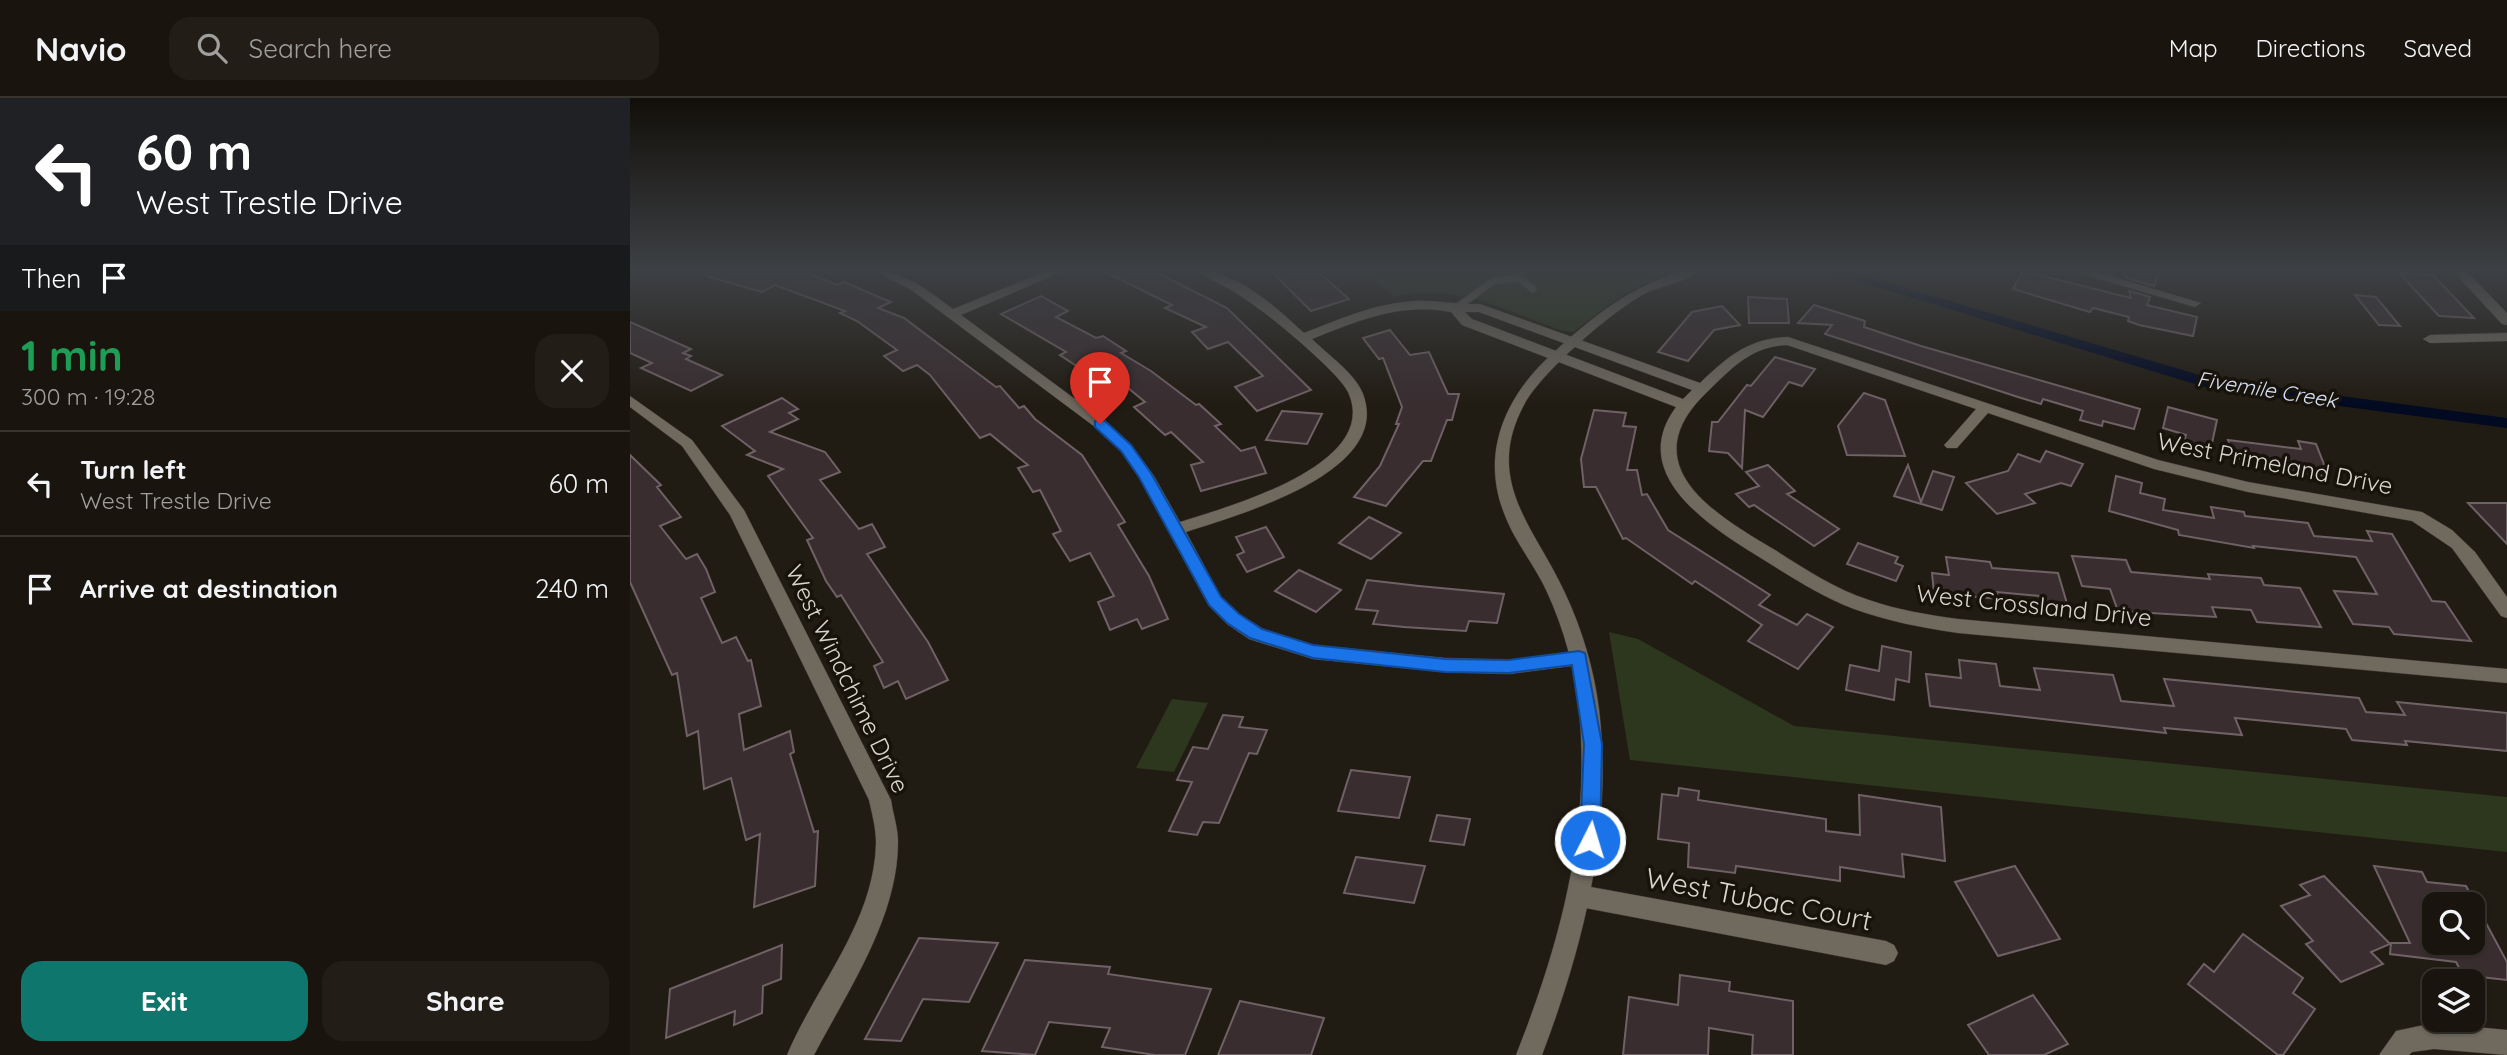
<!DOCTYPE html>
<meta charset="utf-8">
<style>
body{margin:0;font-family:Quicksand,sans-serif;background:#221e17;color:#f1f3f6;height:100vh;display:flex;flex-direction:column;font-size:26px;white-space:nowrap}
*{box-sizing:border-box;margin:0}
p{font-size:23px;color:#9f9f9e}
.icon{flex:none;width:38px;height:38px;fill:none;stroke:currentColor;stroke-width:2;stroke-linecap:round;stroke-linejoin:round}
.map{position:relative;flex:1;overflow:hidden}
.drawer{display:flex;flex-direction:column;background:#19150e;width:630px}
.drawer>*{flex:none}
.guide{background:#202124;color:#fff;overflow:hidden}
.tools{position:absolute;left:1792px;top:794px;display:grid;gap:14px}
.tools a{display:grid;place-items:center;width:63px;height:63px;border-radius:14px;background:#19150e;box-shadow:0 2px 5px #0004,0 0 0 2px #37342e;font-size:35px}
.pin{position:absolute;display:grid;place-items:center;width:60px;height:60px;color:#fff;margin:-72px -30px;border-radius:50% 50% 50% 0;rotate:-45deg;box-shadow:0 0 7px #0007}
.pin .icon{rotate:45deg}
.me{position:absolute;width:77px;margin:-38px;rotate:5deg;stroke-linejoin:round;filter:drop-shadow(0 0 5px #0008)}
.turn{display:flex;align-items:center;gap:24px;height:147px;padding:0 21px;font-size:32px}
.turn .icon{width:91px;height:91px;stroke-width:2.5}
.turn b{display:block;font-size:49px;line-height:60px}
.then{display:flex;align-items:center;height:66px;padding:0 21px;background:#0003;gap:14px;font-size:26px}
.round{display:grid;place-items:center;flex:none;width:74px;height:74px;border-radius:21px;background:#221e17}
.headline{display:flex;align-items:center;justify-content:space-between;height:119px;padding:0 21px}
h1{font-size:42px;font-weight:800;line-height:52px;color:#1e9e55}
.button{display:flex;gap:14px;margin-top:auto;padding:14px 21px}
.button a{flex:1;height:80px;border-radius:21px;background:#0f766e;color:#fff;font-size:28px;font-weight:800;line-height:80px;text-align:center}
.button a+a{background:#221e17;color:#f1f3f6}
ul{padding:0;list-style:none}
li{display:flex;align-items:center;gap:21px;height:105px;padding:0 21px;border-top:2px solid #37342e}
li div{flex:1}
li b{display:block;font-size:26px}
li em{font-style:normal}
header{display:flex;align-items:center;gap:42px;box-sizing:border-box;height:98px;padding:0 35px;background:#19150e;border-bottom:2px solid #37342e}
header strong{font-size:33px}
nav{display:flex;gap:38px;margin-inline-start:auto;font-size:24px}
.search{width:490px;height:63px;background:#221e17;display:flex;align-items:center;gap:18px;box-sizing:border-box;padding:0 24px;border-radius:21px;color:#9f9f9e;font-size:26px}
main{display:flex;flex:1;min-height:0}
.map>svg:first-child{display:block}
</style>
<header>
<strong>Navio</strong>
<div class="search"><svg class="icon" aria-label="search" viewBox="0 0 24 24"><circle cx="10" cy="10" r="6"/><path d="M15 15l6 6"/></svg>Search here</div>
<nav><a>Map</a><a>Directions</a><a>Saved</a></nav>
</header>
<main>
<section class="drawer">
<div class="guide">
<div class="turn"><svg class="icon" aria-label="left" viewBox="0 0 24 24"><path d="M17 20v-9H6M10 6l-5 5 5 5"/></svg><div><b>60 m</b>West Trestle Drive</div></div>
<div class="then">Then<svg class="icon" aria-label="arrive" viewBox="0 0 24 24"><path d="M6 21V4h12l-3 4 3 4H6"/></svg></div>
</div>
<div class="headline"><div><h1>1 min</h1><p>300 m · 19:28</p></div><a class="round"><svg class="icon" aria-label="close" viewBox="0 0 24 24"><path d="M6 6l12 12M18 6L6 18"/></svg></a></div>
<ul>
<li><svg class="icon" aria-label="left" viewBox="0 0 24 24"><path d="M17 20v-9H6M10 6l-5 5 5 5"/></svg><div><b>Turn left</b><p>West Trestle Drive</p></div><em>60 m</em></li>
<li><svg class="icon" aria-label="arrive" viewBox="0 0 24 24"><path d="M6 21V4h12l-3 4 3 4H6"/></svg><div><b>Arrive at destination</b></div><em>240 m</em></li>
</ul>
<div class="button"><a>Exit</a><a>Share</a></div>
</section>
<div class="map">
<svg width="1877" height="957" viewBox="0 0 1877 957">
<rect width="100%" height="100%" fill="#211c13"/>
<!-- green -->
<g fill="#2c371e">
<path d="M733 173H1043L994 196 943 234 930 232C877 213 822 183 765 199Z"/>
<path d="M979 534 1008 541 1164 628 1877 699V754L1000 662Z"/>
<path d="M542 601 578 605 544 674 506 670Z"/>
</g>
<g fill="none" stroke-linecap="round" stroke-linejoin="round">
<!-- canal -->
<path fill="#020a22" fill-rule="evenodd" d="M1195 173H1218L1583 281 1877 320V330L1581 291Z"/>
</g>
<!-- building -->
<g fill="#392d30" stroke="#6f6165" stroke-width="2" fill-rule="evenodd">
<path d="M77 173H173L207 187 214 184 261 204 248 210 274 220 366 289 370 288 389 310 394 308 405 321 452 357 495 424 488 427 519 478 538 521 512 531 507 521 480 532 468 504 484 498 460 455 440 463 423 436 431 433 410 392 403 394 388 370 398 367 360 336 350 340 300 277 287 267 273 273 254 258 267 252 227 223 210 215 215 213 145 187 132 194 76 178Z"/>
<path d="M473 173H524L597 210 681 292 627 313 605 289 633 278 598 244 578 251 562 234 576 229 535 210 542 207Z"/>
<path d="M641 173H687L719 201 681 213Z"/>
<path d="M1393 173 1501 200 1499 193 1520 199 1517 207 1567 219 1563 238 1509 227 1498 223 1499 219 1463 210 1460 214 1383 191Z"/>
<path d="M1494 173H1530L1524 188 1496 180Z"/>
<path d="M1769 175 1803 177 1844 220 1809 218Z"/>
<path d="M1725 197 1746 199 1770 228 1749 227Z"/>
<path d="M411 198 438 213 426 219 466 240 473 238 496 253 491 255 521 273 566 307 569 306 591 326 585 328 611 353 625 349 636 375 571 393 561 367 573 364 541 334 535 337 504 309 515 304 486 280 474 286 430 257 436 254 371 216Z"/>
<path d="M1118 199 1157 201 1159 225H1119Z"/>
<path d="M1184 207 1235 223 1234 229 1291 248 1510 311 1504 331 1473 323 1472 328 1450 322 1453 313 1413 301 1411 306 1388 299 1195 236 1202 227 1168 225Z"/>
<path d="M1092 208 1110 227 1084 232 1058 263 1028 254 1062 214Z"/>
<path d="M0 224 61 251 53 255 61 258 56 261 92 277 61 293 11 270 22 265 0 255Z"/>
<path d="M760 232 780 257 799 254 818 296H829L822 322H817L801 363H793L756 408 724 399 750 368 769 326H766L772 309 753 260 749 261 733 240Z"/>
<path d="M1145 259 1185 271 1172 288 1159 284 1133 319 1115 312 1112 370 1098 355 1079 353 1082 324H1088L1117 287 1121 288Z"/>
<path d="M1234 295 1255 302 1275 358 1217 357 1208 328Z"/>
<path d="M152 300 168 311 159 315 168 321 140 334 195 354 210 374 190 382 229 431 242 426 255 449 237 456 298 544 318 582 276 601 268 583 254 590 244 568 253 564 211 497 207 499 196 483 177 442 183 440 138 378 153 371 117 357 125 353 92 328Z"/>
<path d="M1538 309 1587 322 1579 359 1552 351 1556 337 1533 330Z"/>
<path d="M964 312 996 315 993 328 1006 329 997 372H1007L1012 397 1017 396 1038 432 1140 497 1129 507 1167 527 1177 516 1203 529 1168 571 1118 543 1132 527 1065 483 1062 486 996 440 993 441 966 389H954L951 361Z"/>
<path d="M652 313 692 316 677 346 636 342Z"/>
<path d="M1598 342 1671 351 1668 343 1686 346 1699 379 1630 369 1626 362 1605 360Z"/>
<path d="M1416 353 1453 366 1441 388 1431 385 1395 396 1405 405 1367 416 1336 385 1378 373 1388 356 1410 364Z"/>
<path d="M0 357 31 387 27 389 51 419 30 428 56 461 67 456 76 471 85 494 71 500 92 545 106 539 118 563 121 562 131 608 109 616 114 652 160 633 164 654 160 656 184 734 188 733 185 788 124 809 130 736 116 742 101 680 74 691 68 633 57 638 47 575 42 577 0 484Z"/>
<path d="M1138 367 1165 393 1157 396 1209 431 1184 448 1124 407 1119 409 1106 396 1129 388 1116 374Z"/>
<path d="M1278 367 1291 404 1303 373 1324 379 1312 412 1264 398Z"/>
<path d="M1486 378 1512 385 1510 395 1535 401 1533 412 1584 420 1581 409 1614 414 1615 418 1678 425 1684 438 1742 443 1737 433 1762 436 1802 503 1815 504 1841 543 1764 536 1759 529 1723 526 1704 493 1747 496 1726 459 1623 448 1624 450 1549 437 1548 432 1479 413Z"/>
<path d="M1838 405H1877V446Z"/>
<path d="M739 419 771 435 741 461 709 445Z"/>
<path d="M636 429 654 459 617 474 607 457 614 454 606 439Z"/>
<path d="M1228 445 1268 459 1265 465 1273 468 1266 483 1217 466Z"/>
<path d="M1442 458 1496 462 1501 474 1580 481 1578 476 1631 480 1634 487 1670 490 1691 529 1627 524 1621 512 1582 509 1586 519 1488 513 1480 491 1452 488Z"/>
<path d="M1316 459 1360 464 1362 470 1428 475 1438 509 1412 507 1409 498 1367 494 1368 501 1304 495 1302 475 1319 477Z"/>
<path d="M669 472 711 492 686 514 645 493Z"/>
<path d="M737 482 789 488 874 496 867 525 839 523 836 533 774 529 743 526 748 513 726 511Z"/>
<path d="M1252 548 1281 554 1279 584 1266 581 1264 602 1216 592 1220 567 1249 573Z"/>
<path d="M1329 562 1366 566 1370 588 1410 592 1404 570 1483 577 1491 603 1544 608 1534 581 1729 600 1736 614 1775 617 1767 604 1877 615V653L1775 643 1777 647 1722 642 1716 631 1605 620 1612 637 1534 630 1536 635 1300 608 1296 576 1331 580Z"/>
<path d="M593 617 613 619 609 629 637 632 627 656 619 655 589 725 573 724 567 737 539 733 562 684 547 682 563 649 578 651Z"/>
<path d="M721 672 780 679 769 720 708 713Z"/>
<path d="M1049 690 1069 693 1068 702 1196 721V733L1230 737 1229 697 1311 709 1315 763 1272 756 1274 779 1210 769V783L1106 768 1105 775 1058 769 1059 745 1028 741 1032 696 1048 698Z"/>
<path d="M807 717 840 721 834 747 800 743Z"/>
<path d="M726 759 795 768 784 805 714 795Z"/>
<path d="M1385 768 1430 841 1368 858 1325 784Z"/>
<path d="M1744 768 1792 774 1797 784 1836 788 1877 864V882L1833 877 1826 864 1760 856 1761 845H1780ZM1804 807H1843V845H1804Z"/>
<path d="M1694 778 1760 846 1741 854 1753 866 1711 884 1676 846 1683 843 1651 808 1680 797 1670 787Z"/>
<path d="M1613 836 1673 880 1663 895 1685 911 1653 957H1648L1558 886 1574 866 1584 874Z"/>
<path d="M289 840 368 845 339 904 293 901 271 943 235 941Z"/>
<path d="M152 847 151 881 133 888 132 915 104 927 105 913 36 940 40 891Z"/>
<path d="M395 862 480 869 478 876 581 891 555 957H525L472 949 480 930 419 924 405 957 352 953Z"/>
<path d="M1050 877 1100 884 1099 893 1163 903V957H1122L1123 937 1079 930 1078 957H993L999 899 1048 907Z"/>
<path d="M1403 897 1438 946 1414 957H1359L1338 927Z"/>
<path d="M610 903 694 920 681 957H588Z"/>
</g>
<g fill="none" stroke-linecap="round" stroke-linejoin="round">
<!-- service casing -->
<g stroke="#3b3833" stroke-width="9">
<g id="service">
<path d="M891 173 890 180 903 191"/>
<path d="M825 211 863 183 890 180"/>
</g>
</g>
<!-- minor casing -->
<g stroke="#3b3833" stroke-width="1">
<g id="minor">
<path d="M244 173C276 173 298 193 323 211L417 173H434L331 217 475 323 501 347 524 378 550 424C597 409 752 367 718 294 709 276 662 237 645 223 631 212 616 201 601 192 591 186 578 181 569 173 607 173 647 210 674 235 710 221 746 205 785 203 807 202 828 207 850 206L1070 285C1097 259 1119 240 1158 239L1528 362 1618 384 1792 414 1822 432 1845 454 1877 499V520L1871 518 1822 450 1782 423 1618 394 1524 371 1358 315 1327 350H1317L1314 347 1317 344 1346 311 1157 247C1121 248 1101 271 1077 294 1001 367 1084 416 1145 452 1175 471 1205 491 1239 502 1268 512 1298 517 1328 521L1877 571V585L1328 535C1293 530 1257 523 1224 511 1192 499 1163 480 1134 462 1084 431 995 378 1046 309L832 227 821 214C771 204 727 223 682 241 698 257 725 275 733 296 763 375 607 417 556 434L591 499 609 516 633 531 683 547 815 560 879 562 949 553 956 555 958 560 956 565 949 567 879 576 815 574 683 561 619 541 597 526 579 508 509 379 491 353 465 329 280 191ZM835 214H849L1062 292 1053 301 842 221Z"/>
<path d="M1442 173H1463L1571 205 1565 209Z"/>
<path d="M1823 173H1836L1877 215V227L1872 226Z"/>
<path d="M1877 235V243L1800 245 1793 241 1800 237Z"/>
<path d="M0 298 62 342 114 412 261 702C263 716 268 730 268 744 268 820 218 892 184 957H157C187 886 244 825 246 745 246 730 242 716 239 702L100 417 52 348 0 309Z"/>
<path d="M950 787 1256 843 1264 847 1268 855 1264 863 1256 867 950 809 942 806 939 798 942 790Z"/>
<path d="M1804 925 1877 932V957L1804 951 1782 954 1779 957H1749L1766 933Z"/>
</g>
</g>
<!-- tertiary casing -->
<g stroke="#3b3833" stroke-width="1">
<path id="tertiary" d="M1051 173H1069C1055 185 1032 187 1016 195 983 212 913 273 895 305 852 383 905 429 935 495 952 531 964 571 969 611 983 731 954 846 912 957H886C930 846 961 732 949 611 945 571 934 531 917 494 905 467 884 443 874 415 850 354 876 297 923 255 966 216 996 192 1051 173Z"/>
</g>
<!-- service -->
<use href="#service" stroke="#6f695e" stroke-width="7"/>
<!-- minor -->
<use href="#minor" fill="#6f695e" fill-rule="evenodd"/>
<!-- tertiary -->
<use href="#tertiary" fill="#6f695e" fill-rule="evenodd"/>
</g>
<!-- sky -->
<linearGradient id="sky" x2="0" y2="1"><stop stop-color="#120f0a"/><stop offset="0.56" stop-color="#3d4044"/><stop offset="1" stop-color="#3d4044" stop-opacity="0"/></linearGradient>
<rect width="1877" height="307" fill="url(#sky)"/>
<!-- route -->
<path fill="#1a73e8" stroke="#114b97" stroke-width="2" d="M465 323H475L501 347 521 375 591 499 609 516 632 531 683 547 815 561 879 562 949 553 955 555 972 646 970 742 967 748 960 751 952 748 950 742 954 646 942 567 879 575 815 574 683 560 620 540 597 525 579 507 509 379 491 353 465 329Z"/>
<g text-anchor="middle" stroke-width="7" stroke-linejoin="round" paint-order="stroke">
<!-- far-water labels -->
<g font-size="21" font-style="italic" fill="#d4e0f6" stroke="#18130a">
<text transform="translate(1637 292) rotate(9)" y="7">Fivemile Creek</text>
</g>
<!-- street labels -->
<g font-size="24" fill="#d8d5ce" stroke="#18130a">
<text transform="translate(1645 366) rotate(11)" y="8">West Primeland Drive</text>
<text transform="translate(1404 508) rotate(6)" y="8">West Crossland Drive</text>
<text transform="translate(217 581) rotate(64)" y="8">West Windchime Drive</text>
</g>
<!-- near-street labels -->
<g font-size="28" fill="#d8d5ce" stroke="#18130a">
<text transform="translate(1129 801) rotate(11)" y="10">West Tubac Court</text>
</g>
</g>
</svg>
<div class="tools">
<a><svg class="icon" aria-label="search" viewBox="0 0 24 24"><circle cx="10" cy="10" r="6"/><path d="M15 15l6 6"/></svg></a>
<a><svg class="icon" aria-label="layers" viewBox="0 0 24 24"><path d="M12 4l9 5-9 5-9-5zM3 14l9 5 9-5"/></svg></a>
</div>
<div class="pin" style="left:470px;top:326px;background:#d93025"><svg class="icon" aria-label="arrive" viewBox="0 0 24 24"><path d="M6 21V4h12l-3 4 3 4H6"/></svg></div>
<svg class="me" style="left:960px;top:742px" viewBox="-20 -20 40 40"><circle r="17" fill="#1a73e8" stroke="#fff" stroke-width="3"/><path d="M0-11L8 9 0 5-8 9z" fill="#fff"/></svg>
</div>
</main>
